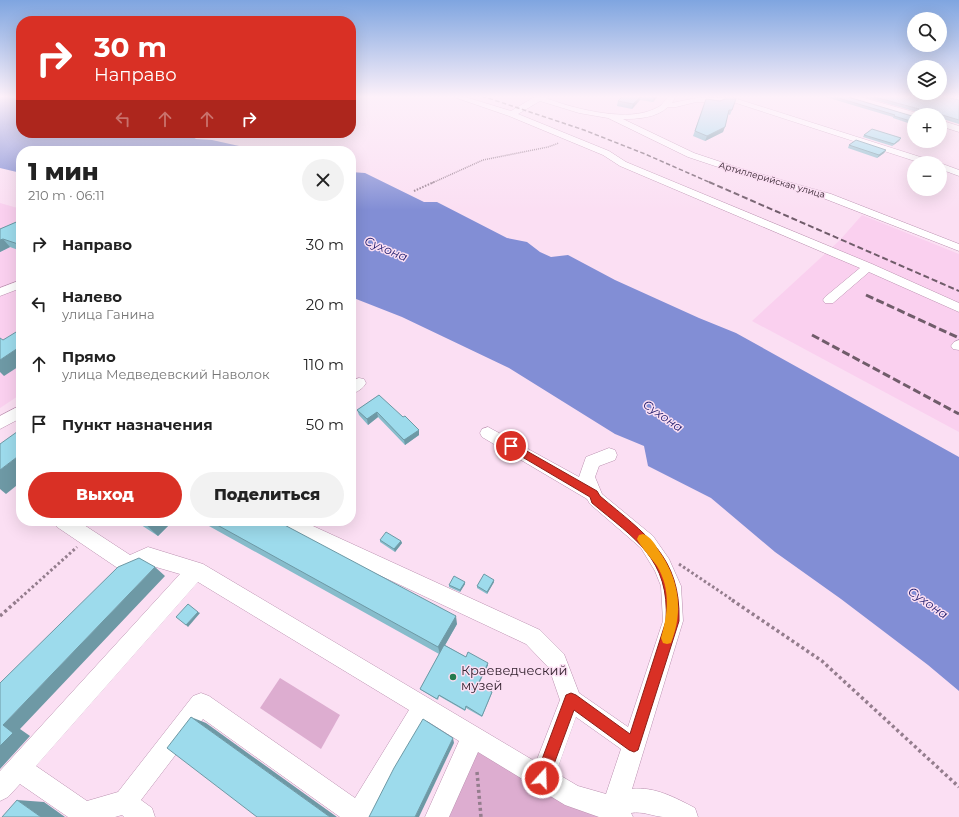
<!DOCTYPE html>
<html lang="ru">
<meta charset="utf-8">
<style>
body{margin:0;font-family:Montserrat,sans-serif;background:#f2f2f2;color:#222;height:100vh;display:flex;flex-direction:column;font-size:15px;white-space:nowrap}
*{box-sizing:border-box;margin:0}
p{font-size:13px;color:#767676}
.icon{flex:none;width:22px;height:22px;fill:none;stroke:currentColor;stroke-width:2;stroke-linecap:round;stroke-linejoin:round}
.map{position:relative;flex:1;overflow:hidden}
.panel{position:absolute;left:16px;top:146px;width:340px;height:380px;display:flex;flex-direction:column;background:#fff;border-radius:16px;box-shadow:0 4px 16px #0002}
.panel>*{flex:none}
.top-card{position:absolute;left:16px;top:16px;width:340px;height:122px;border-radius:16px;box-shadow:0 4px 16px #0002;background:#d93025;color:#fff;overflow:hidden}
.fabs{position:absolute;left:907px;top:12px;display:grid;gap:8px}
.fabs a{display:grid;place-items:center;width:40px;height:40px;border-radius:50%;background:#fff;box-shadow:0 4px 16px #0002;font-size:20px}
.pin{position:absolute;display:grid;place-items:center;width:34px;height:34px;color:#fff;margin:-17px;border:2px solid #fff;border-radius:50%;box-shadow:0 1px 4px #0007}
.me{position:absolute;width:44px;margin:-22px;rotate:20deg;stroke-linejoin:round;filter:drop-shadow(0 0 3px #0008)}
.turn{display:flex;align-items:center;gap:14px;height:84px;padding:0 12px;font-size:18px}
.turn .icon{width:52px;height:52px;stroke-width:2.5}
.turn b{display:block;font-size:28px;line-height:34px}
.lanes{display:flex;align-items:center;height:38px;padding:0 12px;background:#0003;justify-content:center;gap:20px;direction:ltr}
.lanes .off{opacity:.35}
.round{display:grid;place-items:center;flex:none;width:42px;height:42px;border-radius:21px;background:#f2f2f2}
.head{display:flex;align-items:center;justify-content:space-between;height:68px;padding:0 12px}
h1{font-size:24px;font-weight:800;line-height:30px}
.cta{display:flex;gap:8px;margin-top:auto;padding:8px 12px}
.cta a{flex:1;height:46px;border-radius:24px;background:#d93025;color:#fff;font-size:16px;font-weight:800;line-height:46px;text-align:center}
.cta a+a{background:#f2f2f2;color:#222}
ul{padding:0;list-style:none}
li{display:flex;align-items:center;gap:12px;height:60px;padding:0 12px}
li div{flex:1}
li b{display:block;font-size:15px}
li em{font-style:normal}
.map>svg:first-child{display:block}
</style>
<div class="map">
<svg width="959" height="817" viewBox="0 0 959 817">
<rect width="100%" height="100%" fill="#fbdff3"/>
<!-- built -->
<g fill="#fad0ef">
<path d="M0 203 21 209V394L0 408Z"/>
<path d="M862 215 959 254V432L752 321 840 240Z"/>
</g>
<!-- green -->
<g fill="#ddadd0">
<path d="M280 678 340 715 321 749 260 708Z"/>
<path d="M473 737 611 817H438Z"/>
</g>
<!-- water -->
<g fill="#828ed5">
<path d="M0 96 21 99V133H187L196 139 212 140 262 151H21V173L0 168Z"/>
<path d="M351 172 365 173 424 202H437L507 238 527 242 540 252 551 257 568 255 615 280 699 318 736 333 959 457V691L928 665 841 599 775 552 711 498 648 466 644 446 615 434 509 368 402 317 351 297Z"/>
</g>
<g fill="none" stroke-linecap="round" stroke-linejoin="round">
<!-- minor casing -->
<g stroke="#bb91b0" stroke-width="1">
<g id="minor">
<path d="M451 96H462L511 111 536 96H547L546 98C571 108 622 121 649 111 652 110 657 108 660 106 664 103 666 97 671 96L675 98 672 103 696 98H734L933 161 935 163H921L733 102H696L676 107H668C656 118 638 119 623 119L694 153 739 168 831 194 959 244V251L823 198 733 172 688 157 608 118 579 113 540 101 518 114 609 151 626 162 872 264 959 303V312L869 272 833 303H825L823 300 825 297 860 268 620 166 603 155 509 116Z"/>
<path d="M846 96H857L917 113 918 115H914V117H911L847 98Z"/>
<path d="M943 96 959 97V101L944 98Z"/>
<path d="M940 120 959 126V132L940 126Z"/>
<path d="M940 163 959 170V176L940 169Z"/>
<path d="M21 280V288L0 296V288Z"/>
<path d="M959 340V350L953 349 951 346 954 342Z"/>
<path d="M359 378 364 379 366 383C363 389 357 392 351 394V381Z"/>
<path d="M21 405V418L0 429V416Z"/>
<path d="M488 427 579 477 586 457 609 448 615 450 617 455 615 460 599 466 595 477 602 494 653 536 669 559 681 586 683 621 632 789C654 786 676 798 695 808L698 817C687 817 674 817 663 817 652 816 643 811 631 813L633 817H599L565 805 478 752 449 817H425L459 741 427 721 371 817H340L203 719 141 800 152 808 155 817H124L122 815 115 817H68L20 784 8 797 0 801V771L180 574 149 565 129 574 122 571 57 527 54 521H78L130 555 148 547 203 564 536 762 560 700 549 668 526 644 277 527 274 521H302L540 630 564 654 579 693 628 727 663 621 661 586 655 571 641 548 590 504 587 499 482 437 480 433 482 429ZM198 582 409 710 355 798 209 696 201 693 193 696 118 792 87 801 36 766ZM576 717 621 749 606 794 578 786 556 773Z"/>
</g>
</g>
<!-- path-far3 -->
<path stroke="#947d8d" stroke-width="1.5" stroke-dasharray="1 1" stroke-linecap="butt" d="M432 183 483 160 548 147 559 143"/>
<!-- path-far2 -->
<path stroke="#947d8d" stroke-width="2" stroke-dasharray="1.5 1.5" stroke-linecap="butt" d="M414 191 434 182"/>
<!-- path-far1 -->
<g stroke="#947d8d" stroke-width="3" stroke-dasharray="2.5 2.5" stroke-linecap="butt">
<path d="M679 564 734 601"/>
<path d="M17 601 77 547"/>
</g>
<!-- path -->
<g stroke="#947d8d" stroke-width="3.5" stroke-dasharray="3 3" stroke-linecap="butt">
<path d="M732 600 822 661 959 787"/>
<path d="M0 616 18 600"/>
<path d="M477 772 481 817"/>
</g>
<!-- minor -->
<use href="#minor" fill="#fff" fill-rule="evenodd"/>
<!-- rail-far2 -->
<path stroke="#705c6a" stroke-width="1.5" stroke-dasharray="4.5 2.5" stroke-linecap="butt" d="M482 96 584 130 645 154 711 183"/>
<!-- rail-far1 -->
<path stroke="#705c6a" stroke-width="2" stroke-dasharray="6 3" stroke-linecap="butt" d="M709 182 959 291"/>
<!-- rail -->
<g stroke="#705c6a" stroke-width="3" stroke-dasharray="8 3.5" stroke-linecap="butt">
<path d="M866 295 959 338"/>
<path d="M812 335 959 414"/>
</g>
</g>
<!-- wall -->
<g fill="#87bccb">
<path d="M623 96H658L653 102 640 100 632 109 617 106 618 101Z"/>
<path d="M822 96H847L848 97 912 116 914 115V125L893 118V117Z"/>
<path d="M861 96H943L959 100V124L940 118V115H915L919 114 917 112Z"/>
<path d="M706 99 720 101 736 99 730 115 728 114 723 132 705 141 693 136Z"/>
<path d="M864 135 901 138 899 141 892 146 863 137Z"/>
<path d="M849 145 886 150 884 153 877 158 848 148Z"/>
<path d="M21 220V251L10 247 0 252V229Z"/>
<path d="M379 395 419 435 405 445 378 417 368 425 359 415 357 410Z"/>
<path d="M135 521H173L158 536Z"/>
<path d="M200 521H277L457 624 445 645 466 657 488 665 479 684 492 692V693L482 717 466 708 465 711 439 696 438 700 421 690 420 689 439 654Z"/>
<path d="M304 521H316L314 525Z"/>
<path d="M380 540 401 541 402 543 395 552 380 542Z"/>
<path d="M465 582V584L460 592 449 587V585Z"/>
<path d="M494 582 487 594 477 588V586Z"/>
</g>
<!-- shaded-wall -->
<g fill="#6e99a5">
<path d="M641 96 640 100 632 109 633 104Z"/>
<path d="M655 96H658L653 102 654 97Z"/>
<path d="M725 127 723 132 705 141 707 136Z"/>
<path d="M901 138 899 141 892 146 894 144Z"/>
<path d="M886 150 884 153 877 158 879 155Z"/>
<path d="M3 239 10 247 0 252V240Z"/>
<path d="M21 346V365L4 376 0 372V360Z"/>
<path d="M377 412 378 417 368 425 367 419Z"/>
<path d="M419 430V435L405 445 404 440Z"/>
<path d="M21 454V482L6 494 0 489V470Z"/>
<path d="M145 521H173L158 536 143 522Z"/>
<path d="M313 521H316L314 525 312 522Z"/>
<path d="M401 541 402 543 395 552 394 549Z"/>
<path d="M155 567 165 576 20 729 30 736 0 769V746L3 725Z"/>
<path d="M494 580V582L487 594V592Z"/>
<path d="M465 582V584L460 592V590Z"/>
<path d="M198 612 200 613 188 627 186 625Z"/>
<path d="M456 616 457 624 440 654 438 647Z"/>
<path d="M488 663V665L478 685V684Z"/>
<path d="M191 717 206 723 337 817H330Z"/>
<path d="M453 738 454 743 419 817H415Z"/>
<path d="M17 800 44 802 65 817H41Z"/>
</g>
<!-- building -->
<g fill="#9ddbec" stroke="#6e99a5">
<path d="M623 96H641L633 104 618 101Z"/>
<path d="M645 96H655L654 97Z"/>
<path d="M832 96H847L848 97 912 116 914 115V122L894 116 895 115Z"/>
<path d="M871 96H943L959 100V120L939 114 938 115H915L921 113 919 109Z"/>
<path d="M706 99 720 101 725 99H736L732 110H729L725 127 707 136 695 131Z"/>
<path d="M872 129 901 138 894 144 864 135Z"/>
<path d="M856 140 886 150 879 155 849 145Z"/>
<path d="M21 220V245L3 239 0 240V229Z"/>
<path d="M21 329V346L0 360V338L3 340Z"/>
<path d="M379 395 403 417 405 416 419 430 404 440 377 412 367 419 357 410Z"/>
<path d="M21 429V454L0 470V444Z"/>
<path d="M210 521H277L456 616 438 647Z"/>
<path d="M386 532 401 541 394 549 380 540Z"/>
<path d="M139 558 155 567 3 725 13 733 0 746V683L118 567Z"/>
<path d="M484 574 494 580 487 592 477 586Z"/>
<path d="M454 576 465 582 460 590 449 585Z"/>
<path d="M188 604 198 612 186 625 176 617Z"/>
<path d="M444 645 466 657 468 652 488 663 478 684 492 692 482 716 466 706 465 710 439 695 437 699 420 689Z"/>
<path d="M191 717 330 817H257L167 748Z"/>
<path d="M423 719 453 738 415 817H369L394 768Z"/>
<path d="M17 800 41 817H2Z"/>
</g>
<!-- sky -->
<linearGradient id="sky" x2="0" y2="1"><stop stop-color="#7fa5e0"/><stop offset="0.46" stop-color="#fdf1fa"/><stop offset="1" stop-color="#fdf1fa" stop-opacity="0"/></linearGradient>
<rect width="959" height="210" fill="url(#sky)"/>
<!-- route -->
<path fill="#d93025" stroke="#8d1f18" d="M511 442 597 491 600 496C645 534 681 556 679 621L638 750 634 752 629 750 574 710 547 783 542 785 537 783 535 778 566 695 571 693 576 695 630 734 666 621C670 559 635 539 592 503L590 497 507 448 506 446 507 443Z"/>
<!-- slow -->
<path fill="#f59e0b" d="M643 534C651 537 655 544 659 551 679 579 684 611 671 643L667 644 663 643 661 638C668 614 671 589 657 566 651 558 641 547 637 539L639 535Z"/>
<!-- markers -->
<circle fill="#257a4d" stroke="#fbdff3" stroke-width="1.5" cx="453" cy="677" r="4"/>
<g text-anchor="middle" stroke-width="3" stroke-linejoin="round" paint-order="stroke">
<!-- far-street labels -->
<g font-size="9" fill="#352430" stroke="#fbdff3">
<text transform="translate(772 180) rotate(16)" y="3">Артиллерийская улица</text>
</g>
<!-- water labels -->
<g font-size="12" font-style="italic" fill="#1e1b6c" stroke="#fbdff3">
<text transform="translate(386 249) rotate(23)" y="4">Сухона</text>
<text transform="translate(663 416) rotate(35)" y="4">Сухона</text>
<text transform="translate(928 603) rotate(35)" y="4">Сухона</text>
</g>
<!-- near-poi labels -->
<g font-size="13" fill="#352430" stroke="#fbdff3" text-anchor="start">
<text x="461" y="675">Краеведческий<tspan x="461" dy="15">музей</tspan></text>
</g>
</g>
</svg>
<div class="fabs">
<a><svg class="icon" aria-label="search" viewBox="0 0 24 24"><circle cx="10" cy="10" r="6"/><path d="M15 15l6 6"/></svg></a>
<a><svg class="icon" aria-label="layers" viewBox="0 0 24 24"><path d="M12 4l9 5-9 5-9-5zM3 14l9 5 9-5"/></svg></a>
<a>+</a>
<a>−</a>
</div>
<div class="pin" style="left:511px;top:446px;background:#d93025"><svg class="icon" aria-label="arrive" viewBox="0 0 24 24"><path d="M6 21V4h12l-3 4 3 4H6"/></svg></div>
<svg class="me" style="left:542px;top:778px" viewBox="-20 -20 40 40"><circle r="17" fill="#d93025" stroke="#fff" stroke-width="3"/><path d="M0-11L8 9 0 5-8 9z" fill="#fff"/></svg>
<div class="top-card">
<div class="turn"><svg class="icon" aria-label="right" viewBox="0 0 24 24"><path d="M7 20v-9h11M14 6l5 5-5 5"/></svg><div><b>30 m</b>Направо</div></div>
<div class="lanes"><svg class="icon off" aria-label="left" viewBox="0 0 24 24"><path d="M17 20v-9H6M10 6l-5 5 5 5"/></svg><svg class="icon off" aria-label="ahead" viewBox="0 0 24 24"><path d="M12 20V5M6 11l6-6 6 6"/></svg><svg class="icon off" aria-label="ahead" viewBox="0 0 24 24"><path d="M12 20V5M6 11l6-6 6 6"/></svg><svg class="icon" aria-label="right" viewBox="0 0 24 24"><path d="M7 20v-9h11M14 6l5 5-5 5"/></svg></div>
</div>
<section class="panel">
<div class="head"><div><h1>1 мин</h1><p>210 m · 06:11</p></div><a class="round"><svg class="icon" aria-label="close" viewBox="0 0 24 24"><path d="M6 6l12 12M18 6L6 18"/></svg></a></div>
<ul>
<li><svg class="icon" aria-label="right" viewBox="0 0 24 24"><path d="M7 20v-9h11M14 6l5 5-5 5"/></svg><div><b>Направо</b></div><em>30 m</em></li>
<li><svg class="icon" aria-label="left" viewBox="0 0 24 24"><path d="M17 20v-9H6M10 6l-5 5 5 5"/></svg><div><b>Налево</b><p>улица Ганина</p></div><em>20 m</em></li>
<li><svg class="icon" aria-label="ahead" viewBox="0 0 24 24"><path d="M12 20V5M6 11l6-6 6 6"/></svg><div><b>Прямо</b><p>улица Медведевский Наволок</p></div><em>110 m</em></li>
<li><svg class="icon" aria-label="arrive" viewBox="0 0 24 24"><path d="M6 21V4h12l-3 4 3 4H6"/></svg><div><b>Пункт назначения</b></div><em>50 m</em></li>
</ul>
<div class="cta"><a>Выход</a><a>Поделиться</a></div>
</section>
</div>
